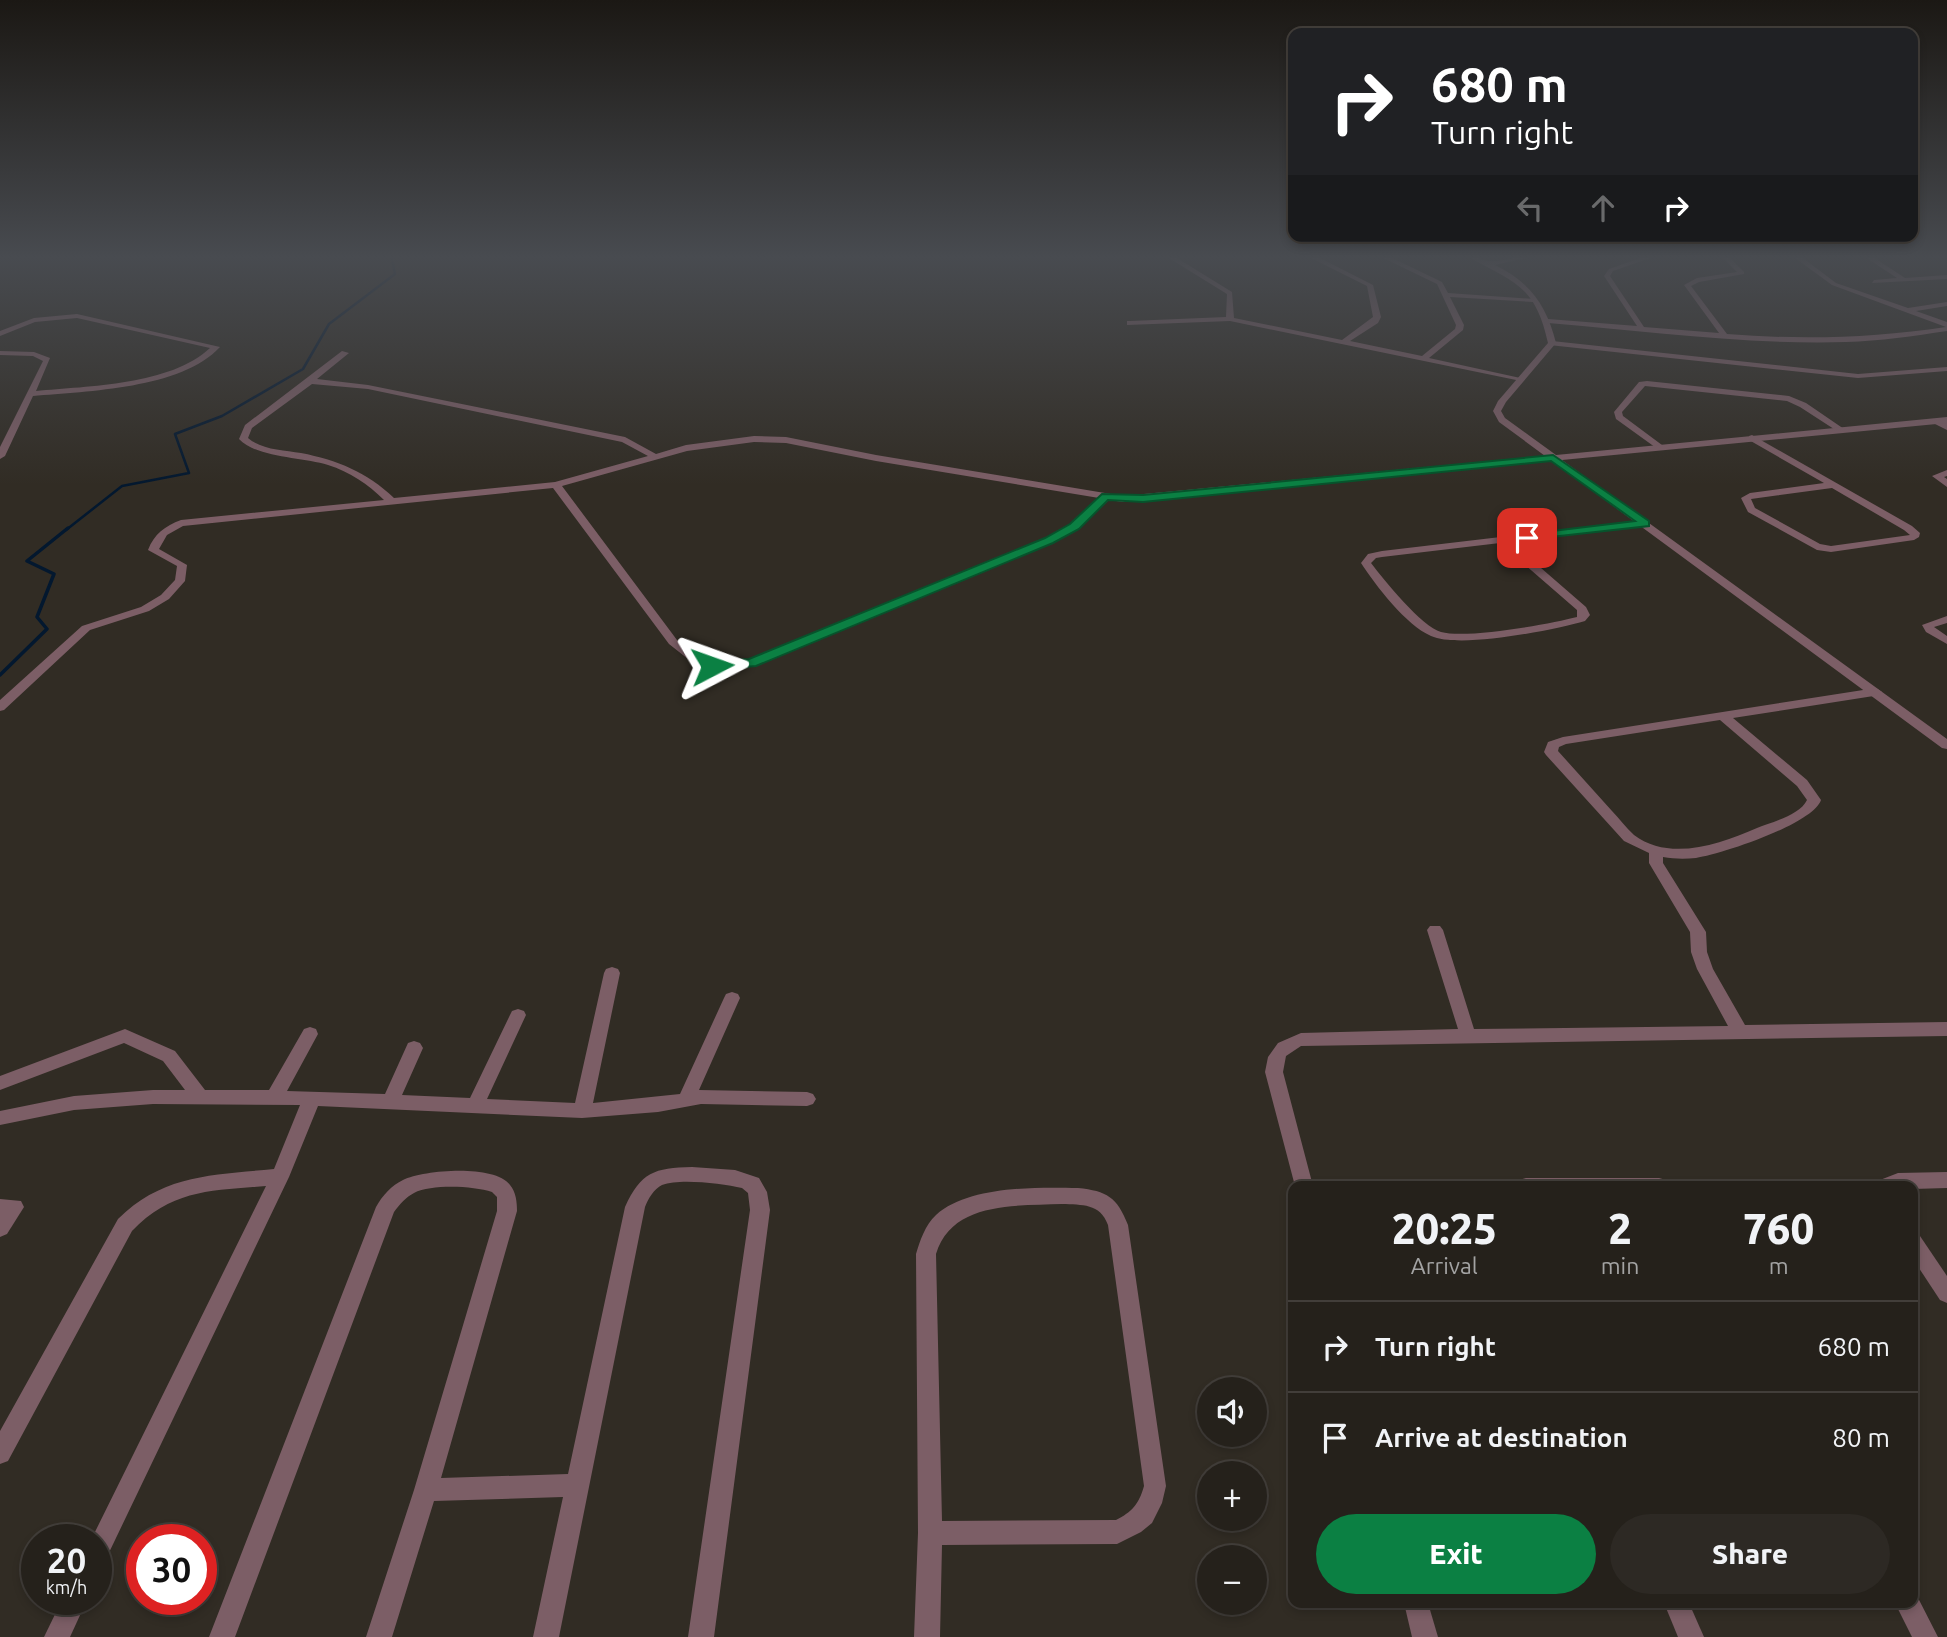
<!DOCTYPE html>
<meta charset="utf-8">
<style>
body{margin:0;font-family:Ubuntu,sans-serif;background:#2d2924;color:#f1f3f6;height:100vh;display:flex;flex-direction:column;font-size:26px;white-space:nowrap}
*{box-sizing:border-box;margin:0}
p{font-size:23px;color:#a3a3a3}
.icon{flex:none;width:38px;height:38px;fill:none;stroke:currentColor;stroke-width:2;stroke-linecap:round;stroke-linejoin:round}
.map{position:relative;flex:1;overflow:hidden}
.details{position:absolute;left:1288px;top:1181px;width:630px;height:427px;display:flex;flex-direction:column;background:#25211b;border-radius:14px;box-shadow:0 4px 10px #0003,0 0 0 2px #423e3a}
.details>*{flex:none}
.hud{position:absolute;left:1288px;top:28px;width:630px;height:214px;border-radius:14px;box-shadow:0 4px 10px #0003,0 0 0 2px #423e3a;background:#202124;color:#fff;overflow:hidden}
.buttons{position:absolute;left:1197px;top:1377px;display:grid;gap:14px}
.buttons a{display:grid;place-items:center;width:70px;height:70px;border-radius:50%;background:#25211b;box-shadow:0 4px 10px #0003,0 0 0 2px #423e3a;font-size:35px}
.speed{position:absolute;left:21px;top:1524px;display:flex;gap:14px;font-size:35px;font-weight:700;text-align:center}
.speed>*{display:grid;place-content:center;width:91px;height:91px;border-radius:50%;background:#25211b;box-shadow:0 4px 10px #0003,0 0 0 2px #423e3a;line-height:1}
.speed small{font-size:18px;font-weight:400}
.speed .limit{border:10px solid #d22;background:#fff;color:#111}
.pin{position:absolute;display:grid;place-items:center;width:60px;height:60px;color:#fff;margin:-30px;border-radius:14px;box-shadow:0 4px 10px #0006}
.me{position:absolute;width:77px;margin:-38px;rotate:86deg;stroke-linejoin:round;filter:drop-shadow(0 0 5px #0008)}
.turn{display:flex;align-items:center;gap:24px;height:147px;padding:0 28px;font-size:32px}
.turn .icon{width:91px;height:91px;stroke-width:2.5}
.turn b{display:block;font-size:49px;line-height:60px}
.lanes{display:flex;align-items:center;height:66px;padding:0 28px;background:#0003;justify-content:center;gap:35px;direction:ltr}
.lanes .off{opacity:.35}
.eta{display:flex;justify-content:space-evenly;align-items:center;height:119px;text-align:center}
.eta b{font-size:42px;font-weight:800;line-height:49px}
.cta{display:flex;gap:14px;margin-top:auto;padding:14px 28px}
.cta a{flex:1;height:80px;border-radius:42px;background:#0b8043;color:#fff;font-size:28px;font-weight:800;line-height:80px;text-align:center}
.cta a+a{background:#2d2924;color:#f1f3f6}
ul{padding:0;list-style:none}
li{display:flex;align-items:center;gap:21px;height:91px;padding:0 28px;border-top:2px solid #423e3a}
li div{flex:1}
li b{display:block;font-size:26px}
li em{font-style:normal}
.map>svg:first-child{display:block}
</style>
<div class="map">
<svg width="1947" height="1637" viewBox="0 0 1947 1637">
<rect width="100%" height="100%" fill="#312c24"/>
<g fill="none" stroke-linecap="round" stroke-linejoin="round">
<!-- stream-far1 -->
<path stroke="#03182f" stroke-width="2.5" d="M66 530 122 486 189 473 175 434 222 416 303 369 329 324 395 274 391 255"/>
<!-- stream -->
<path stroke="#03182f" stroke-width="3.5" d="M0 675 47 629 37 617 54 574 27 561 68 528"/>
<!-- minor -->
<g fill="#7c5e66" fill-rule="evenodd">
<path d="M1164 255H1172L1232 292 1234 318 1342 340 1373 317 1367 286 1305 255H1314L1373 285 1381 317 1378 323 1350 341 1422 356 1455 329 1456 325 1437 284 1377 255H1386L1442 282 1448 293 1535 299 1533 302 1450 297 1464 325 1463 330 1429 358 1525 379 1521 381 1230 321 1127 325V321H1130L1226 317 1227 294Z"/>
<path d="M1649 255H1659L1613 271 1610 276 1644 327 1719 333 1684 285 1697 278 1737 272 1720 255H1727L1744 272V274L1699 282 1691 286 1727 334C1801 340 1873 338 1946 327L1832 285 1791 255H1799L1836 283 1908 308 1947 302V306L1916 311 1947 322V331C1914 336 1880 341 1846 342 1747 345 1647 331 1548 323L1544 321 1548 319 1637 326 1604 276 1609 269Z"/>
<path d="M1862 255H1870L1905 278 1947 275V279L1872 283 1874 280 1897 278Z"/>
<path d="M1935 255H1947V258Z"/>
<path d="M77 314 220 347C181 389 88 391 33 396L5 456 0 459V447L43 361 33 356 0 355V351L34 352 50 358 36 391C88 386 171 385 210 348L77 318 35 322 0 336V331L34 318Z"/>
<path d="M1552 341 1858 374 1947 367V371L1858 378 1549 345V341Z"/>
<path d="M342 351 349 353 317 379 368 385 625 437 656 454 686 445 754 436 786 437 876 455 1123 496 1553 455 1558 458 1553 461 1123 502 1109 500 1078 529 1053 543 755 666 727 669 709 668 688 659 669 644 553 488 183 526 167 535 159 549 187 565 185 581 169 599 149 611 90 630 4 710 0 711V700L82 626 141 607 161 595 175 580 177 566 148 550C154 534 165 526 181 520L384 500C368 484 350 472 328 465 302 457 257 458 239 439L245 425ZM312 384 368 389 622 442 648 456 555 482 394 498C367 472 337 460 301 453 283 450 262 450 248 438L252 428ZM754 442 786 443 876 461 1099 498 1070 525 1045 539 748 660C716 664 702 661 677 640L562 486 687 451Z"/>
<path d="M1647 381 1789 396 1806 403 1844 429 1837 431 1800 407 1787 401 1645 386 1622 412 1623 416 1662 445V449L1659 450 1616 419 1614 412 1639 382Z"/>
<path d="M1933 419H1939L1947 423V430L1933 423Z"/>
<path d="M1752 435 1912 526 1920 533 1919 537 1914 540 1831 552 1817 550 1748 512 1741 498 1750 493 1824 483 1749 440V436ZM1832 488 1904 530 1910 535 1831 546 1820 544 1755 508 1751 499Z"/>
<path d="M1947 470V476L1944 477 1947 479V487L1932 476Z"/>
<path d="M1645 520 1649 521V525L1511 542 1586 607 1590 615 1585 621C1554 630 1460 649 1431 636 1406 625 1376 586 1361 563L1368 554 1382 551ZM1500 543 1577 610V617C1550 624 1467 639 1441 632 1422 627 1384 580 1371 563L1376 558 1382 557Z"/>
<path d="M1947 616V623L1934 627 1947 636V644L1926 632 1922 625Z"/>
<path d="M1876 688 1882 692 1880 695 1733 718 1807 780 1821 800C1813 824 1722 854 1696 858 1685 859 1674 859 1663 857V863L1706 932 1707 952 1713 969 1745 1025 1947 1022V1036L1301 1046 1286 1056 1283 1072 1313 1186H1295L1265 1072 1268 1057 1278 1043 1301 1033 1458 1029 1427 930 1430 926H1440L1443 930 1474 1029 1728 1026 1697 969 1691 952 1690 932 1649 863V853L1624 841 1546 755 1544 752 1548 742 1563 737ZM1720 720 1797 786 1807 800C1800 815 1772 822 1757 828 1720 844 1670 862 1634 835 1626 828 1619 818 1612 811 1594 791 1576 771 1558 751L1559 747 1566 744Z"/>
<path d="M612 967 618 969 620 973 593 1103 680 1094 724 998 726 994 732 992 738 994 740 998 699 1090 807 1092 813 1094 816 1099 813 1104 807 1106 701 1104 658 1112 582 1118 318 1106 289 1177 104 1563 96 1567V1540H91L266 1186C211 1191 173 1189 132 1231L8 1461 0 1464V1431L118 1219C163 1174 214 1175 274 1169L300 1105 153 1104 74 1110 0 1125V1111L74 1096 153 1090H185L163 1061 124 1043 0 1090V1076L125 1029 175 1051 205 1090H269L304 1029 310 1027 316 1029 318 1034 287 1091 385 1094 408 1043 414 1041 420 1043 423 1048 402 1095 470 1098 510 1015 512 1011 518 1009 524 1011 526 1015 487 1099 575 1103 604 973 606 969Z"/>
<path d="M692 1167 735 1170 759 1178 767 1192 770 1210 714 1637H688L750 1210 748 1193 742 1188C723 1184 681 1178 662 1185 654 1189 648 1199 645 1207L559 1637H533L563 1497 434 1501 392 1637H366L414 1490 497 1211V1197L492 1192C473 1186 432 1184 414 1193 406 1197 400 1204 394 1212L235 1637H209L376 1207C382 1196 392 1185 403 1180 424 1170 494 1164 510 1185 516 1192 517 1202 517 1211L441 1478 568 1474 625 1207C641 1172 654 1168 692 1167Z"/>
<path d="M1947 1172V1188L1913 1189V1186H1878L1880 1180 1898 1173Z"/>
<path d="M1526 1178H1659L1666 1180 1668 1186H1517L1519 1180Z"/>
<path d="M1078 1188C1107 1191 1117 1197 1128 1225L1166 1486 1162 1503 1152 1523 1141 1532 1117 1544 942 1545 940 1637H914L918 1533 916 1254C920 1241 925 1225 936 1215 968 1186 1036 1187 1078 1188ZM1062 1204C1082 1205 1100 1203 1108 1225L1144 1486C1139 1504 1132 1512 1116 1520L942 1521 936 1254C952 1201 1016 1206 1062 1204Z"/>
<path d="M0 1199 21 1201 24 1207 7 1234 0 1237Z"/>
<path d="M1913 1233 1920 1236 1947 1276V1303L1940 1300 1913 1259Z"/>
<path d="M1913 1593 1916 1594 1938 1637H1912L1895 1603H1913Z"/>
<path d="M62 1600H87L70 1637H44Z"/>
<path d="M1404 1603H1428L1438 1637H1412Z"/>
<path d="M1664 1603H1689L1704 1637H1678Z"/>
</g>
<!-- tertiary -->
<path fill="#7c5e66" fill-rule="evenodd" d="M1465 255C1475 255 1484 262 1493 261 1508 261 1523 255 1539 255L1495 265C1530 282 1547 306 1556 343L1506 402 1501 411 1505 418 1556 455 1947 417V423L1562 460 1947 739V749L1942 748 1499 422 1493 411 1498 401 1548 343C1535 283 1512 282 1465 255Z"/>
</g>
<!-- sky -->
<linearGradient id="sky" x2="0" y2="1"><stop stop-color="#1b1814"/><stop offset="0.53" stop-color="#484b50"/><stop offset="1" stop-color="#484b50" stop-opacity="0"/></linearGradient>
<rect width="1947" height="485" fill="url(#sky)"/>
<!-- route -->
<path fill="#0b8043" stroke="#07532c" stroke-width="2" d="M1553 455 1649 521V526L1523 540V535L1527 534 1635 521 1551 461 1143 502 1108 500 1079 529 1053 543 756 666 712 670 705 666 712 662 749 659 1045 538 1070 524 1102 494 1143 495Z"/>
</svg>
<div class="buttons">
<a><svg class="icon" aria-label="sound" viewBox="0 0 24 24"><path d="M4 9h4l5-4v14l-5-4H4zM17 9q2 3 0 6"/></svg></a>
<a>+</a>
<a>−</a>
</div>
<div class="speed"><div>20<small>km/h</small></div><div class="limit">30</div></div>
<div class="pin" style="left:1527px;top:538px;background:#d93025"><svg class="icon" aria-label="arrive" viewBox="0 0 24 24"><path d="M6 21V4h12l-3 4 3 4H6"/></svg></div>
<svg class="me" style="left:712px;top:666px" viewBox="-20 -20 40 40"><path d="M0-17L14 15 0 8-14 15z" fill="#0b8043" stroke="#fff" stroke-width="4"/></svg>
<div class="hud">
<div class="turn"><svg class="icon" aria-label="right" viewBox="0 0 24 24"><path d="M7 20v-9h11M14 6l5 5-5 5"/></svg><div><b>680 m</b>Turn right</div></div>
<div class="lanes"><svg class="icon off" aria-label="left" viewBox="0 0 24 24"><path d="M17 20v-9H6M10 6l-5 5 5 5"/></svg><svg class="icon off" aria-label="ahead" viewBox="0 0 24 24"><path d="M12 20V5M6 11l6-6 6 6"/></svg><svg class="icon" aria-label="right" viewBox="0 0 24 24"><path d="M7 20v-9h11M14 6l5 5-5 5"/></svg></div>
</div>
<section class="details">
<div class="eta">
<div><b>20:25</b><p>Arrival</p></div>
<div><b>2</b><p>min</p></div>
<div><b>760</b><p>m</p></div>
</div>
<ul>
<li><svg class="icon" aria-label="right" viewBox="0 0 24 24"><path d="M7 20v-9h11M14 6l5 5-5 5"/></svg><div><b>Turn right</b></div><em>680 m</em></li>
<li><svg class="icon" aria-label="arrive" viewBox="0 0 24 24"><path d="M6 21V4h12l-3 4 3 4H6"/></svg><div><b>Arrive at destination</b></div><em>80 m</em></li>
</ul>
<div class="cta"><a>Exit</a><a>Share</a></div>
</section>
</div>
